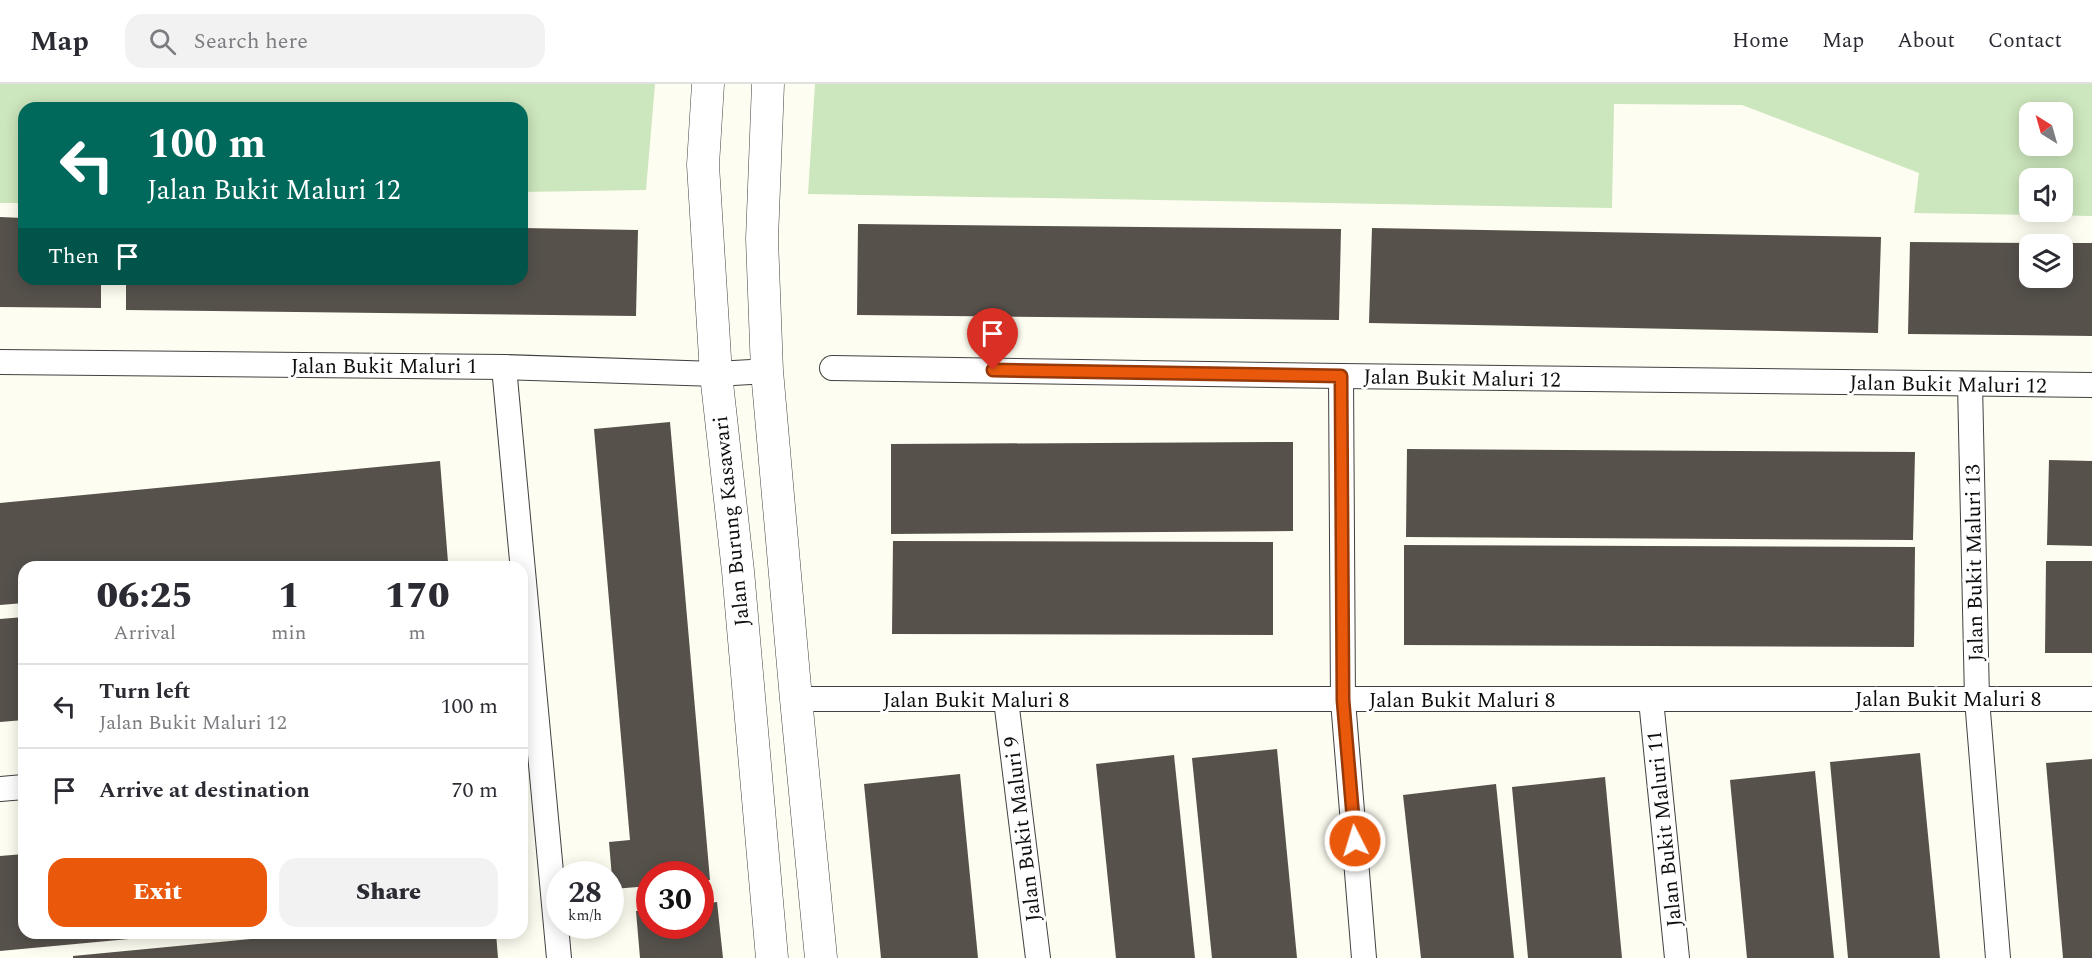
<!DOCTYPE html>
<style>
body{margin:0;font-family:Spectral,serif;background:#f2f2f3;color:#2b2b33;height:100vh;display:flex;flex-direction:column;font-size:22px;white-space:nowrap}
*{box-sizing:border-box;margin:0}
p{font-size:20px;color:#7c7c81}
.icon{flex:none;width:33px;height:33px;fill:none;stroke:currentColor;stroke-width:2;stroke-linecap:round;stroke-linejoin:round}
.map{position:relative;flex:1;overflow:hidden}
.details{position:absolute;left:18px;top:477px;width:510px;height:378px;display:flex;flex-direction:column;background:#fff;border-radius:18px;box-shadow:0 3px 15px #0003}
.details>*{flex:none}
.guide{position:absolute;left:18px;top:18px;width:510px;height:183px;border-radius:18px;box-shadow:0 3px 15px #0003;background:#00695c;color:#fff;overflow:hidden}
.needle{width:39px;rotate:323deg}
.buttons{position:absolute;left:2019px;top:18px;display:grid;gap:12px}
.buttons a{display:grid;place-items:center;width:54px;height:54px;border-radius:12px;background:#fff;box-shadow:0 3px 15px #0003;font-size:30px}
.speed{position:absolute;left:546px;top:777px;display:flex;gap:12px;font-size:30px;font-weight:700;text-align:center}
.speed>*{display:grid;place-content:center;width:78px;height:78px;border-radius:50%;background:#fff;box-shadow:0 3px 15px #0003;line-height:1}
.speed small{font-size:15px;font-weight:400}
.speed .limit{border:9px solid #d22;background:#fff;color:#111}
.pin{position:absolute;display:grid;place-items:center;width:51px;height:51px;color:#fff;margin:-62px -26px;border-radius:50% 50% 50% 0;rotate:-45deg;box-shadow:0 0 6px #0007}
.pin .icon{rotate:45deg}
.me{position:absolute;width:66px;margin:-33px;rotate:355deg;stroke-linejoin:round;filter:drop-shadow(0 0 4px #0008)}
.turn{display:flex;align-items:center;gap:21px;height:126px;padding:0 30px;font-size:27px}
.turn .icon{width:78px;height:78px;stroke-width:2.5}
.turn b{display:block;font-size:42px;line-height:51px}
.then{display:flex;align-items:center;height:57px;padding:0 30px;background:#0003;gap:12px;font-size:22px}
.eta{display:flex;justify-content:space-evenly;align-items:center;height:102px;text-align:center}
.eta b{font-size:36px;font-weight:800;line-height:42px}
.button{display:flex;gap:12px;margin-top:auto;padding:12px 30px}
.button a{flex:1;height:69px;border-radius:18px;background:#ea580c;color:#fff;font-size:24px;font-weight:800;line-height:69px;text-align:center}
.button a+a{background:#f2f2f3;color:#2b2b33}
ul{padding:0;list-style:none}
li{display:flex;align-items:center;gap:18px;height:84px;padding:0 30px;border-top:2px solid #e1e1e2}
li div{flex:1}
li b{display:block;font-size:22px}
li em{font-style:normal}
header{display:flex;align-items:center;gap:36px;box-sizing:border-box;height:84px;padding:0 30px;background:#fff;border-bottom:2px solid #e1e1e2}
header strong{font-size:28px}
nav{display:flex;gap:33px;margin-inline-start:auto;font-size:21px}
.search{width:420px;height:54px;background:#f2f2f3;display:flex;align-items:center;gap:15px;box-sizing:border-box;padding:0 21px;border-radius:18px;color:#7c7c81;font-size:22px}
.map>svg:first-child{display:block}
</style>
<header>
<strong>Map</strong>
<div class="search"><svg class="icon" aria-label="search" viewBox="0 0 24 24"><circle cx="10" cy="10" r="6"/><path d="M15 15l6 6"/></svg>Search here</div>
<nav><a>Home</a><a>Map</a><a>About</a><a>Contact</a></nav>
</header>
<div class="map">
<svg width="2092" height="874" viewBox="0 0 2092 874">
<rect width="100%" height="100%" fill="#fefdf1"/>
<!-- green -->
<g fill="#cce6bd" fill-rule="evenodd">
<path d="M0 0H655L646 106 522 108V24H24V119H0Z"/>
<path d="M815 0H2092V132L1914 129 1919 89 1742 21 1614 20 1612 124 808 110ZM2030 28H2062V62H2030ZM2030 94H2062V128H2030Z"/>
</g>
<!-- building -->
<g fill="#56514b">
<path d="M0 133 24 134V195H101V224L0 223Z"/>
<path d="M858 140 1341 145 1339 236 857 231Z"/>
<path d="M522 144 638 146 636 232 126 226V195H522Z"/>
<path d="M1372 144 1881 153 1878 249 1369 239Z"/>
<path d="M1910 158 2030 159V194H2062V159H2092V252L1908 250Z"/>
<path d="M670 338 710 796 700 797V790H650V802L613 805 609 758 630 756 594 345Z"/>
<path d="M1293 358V447L891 450V360Z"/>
<path d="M1407 365 1915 368 1913 456 1406 453Z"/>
<path d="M2049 376 2092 377V462L2047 461Z"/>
<path d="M440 377 448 478 397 483H24V519L0 521V419Z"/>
<path d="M893 457 1273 458V551L892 550Z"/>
<path d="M1404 461 1915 463 1914 563 1404 561Z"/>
<path d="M2046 477H2092V569H2045Z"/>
<path d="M24 533V636L0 638V535Z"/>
<path d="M1277 665 1297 874H1212L1192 674Z"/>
<path d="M1920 669 1940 874H1848L1830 678Z"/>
<path d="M1174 671 1195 874H1116L1096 680Z"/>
<path d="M2092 675V874H2063L2046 679Z"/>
<path d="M1815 687 1834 874H1747L1730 696Z"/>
<path d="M960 690 978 874H881L864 700Z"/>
<path d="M1605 693 1622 874H1528L1512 703Z"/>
<path d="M1496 700 1514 874H1421L1403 711Z"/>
<path d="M24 770V849H172V851L0 867V772Z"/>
<path d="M717 818 723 874H640L636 827 650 825V842H700V820Z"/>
<path d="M313 849H496L498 874H73V872Z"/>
</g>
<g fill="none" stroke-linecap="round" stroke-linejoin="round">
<!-- minor casing -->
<g stroke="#414141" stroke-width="26">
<g id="minor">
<path d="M0 278 504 283 716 290 767 287"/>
<path d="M504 283 559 874"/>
<path d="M832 284 1341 292 2092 301"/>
<path d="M1341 292 1343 617 1364 874"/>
<path d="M1970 300 1977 615 1998 874"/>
<path d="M796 615H2092"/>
<path d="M1006 616 1038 874"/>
<path d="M1651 616 1677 874"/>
<path d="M0 705 24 703"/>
</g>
</g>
<!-- tertiary casing -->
<g stroke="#414141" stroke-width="33">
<g id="tertiary">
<path d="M708 0 703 81 716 290 738 487 772 874"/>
<path d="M768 0 762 155 767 287 796 615 821 874"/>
</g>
</g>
<!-- minor -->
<use href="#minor" stroke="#fff" stroke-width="24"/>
<!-- tertiary -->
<use href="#tertiary" stroke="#fff" stroke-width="32"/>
</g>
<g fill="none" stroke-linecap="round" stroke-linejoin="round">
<!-- route casing -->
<g stroke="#983908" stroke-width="15">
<path id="route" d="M993 286 1341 292 1343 616 1355 757"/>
</g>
<!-- route -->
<use href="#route" stroke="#ea580c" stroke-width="10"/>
</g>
<g text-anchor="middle" stroke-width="6" stroke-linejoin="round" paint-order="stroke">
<!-- street labels -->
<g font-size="21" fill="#0e0e0e" stroke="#fff">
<text x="384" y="289">Jalan Bukit Maluri 1</text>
<text transform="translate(1462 294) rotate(1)" y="7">Jalan Bukit Maluri 12</text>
<text transform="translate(1948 300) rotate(1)" y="7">Jalan Bukit Maluri 12</text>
<text transform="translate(731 437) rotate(-96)" y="7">Jalan Burung Kasawari</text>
<text transform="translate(1974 479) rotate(-91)" y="7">Jalan Bukit Maluri 13</text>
<text x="1948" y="622">Jalan Bukit Maluri 8</text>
<text x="976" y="623">Jalan Bukit Maluri 8</text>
<text x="1462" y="623">Jalan Bukit Maluri 8</text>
<text transform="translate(1022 745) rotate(-97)" y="7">Jalan Bukit Maluri 9</text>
<text transform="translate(1664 745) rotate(-96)" y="7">Jalan Bukit Maluri 11</text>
</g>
</g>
</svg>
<div class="buttons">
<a><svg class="needle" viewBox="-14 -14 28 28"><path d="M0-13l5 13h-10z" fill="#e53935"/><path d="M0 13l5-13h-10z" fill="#7c7c81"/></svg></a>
<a><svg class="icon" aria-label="sound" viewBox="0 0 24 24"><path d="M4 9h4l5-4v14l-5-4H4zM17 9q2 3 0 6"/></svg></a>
<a><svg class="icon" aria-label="layers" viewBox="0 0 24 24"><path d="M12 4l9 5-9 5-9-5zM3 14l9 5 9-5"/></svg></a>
</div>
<div class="speed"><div>28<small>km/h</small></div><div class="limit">30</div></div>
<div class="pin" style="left:993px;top:286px;background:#d93025"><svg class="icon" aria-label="arrive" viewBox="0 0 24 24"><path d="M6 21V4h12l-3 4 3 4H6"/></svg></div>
<svg class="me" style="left:1355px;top:757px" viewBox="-20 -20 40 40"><circle r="17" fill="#ea580c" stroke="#fff" stroke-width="3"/><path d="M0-11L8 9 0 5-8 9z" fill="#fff"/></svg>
<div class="guide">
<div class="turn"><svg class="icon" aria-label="left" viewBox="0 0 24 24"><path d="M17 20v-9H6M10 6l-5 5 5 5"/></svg><div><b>100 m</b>Jalan Bukit Maluri 12</div></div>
<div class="then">Then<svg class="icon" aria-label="arrive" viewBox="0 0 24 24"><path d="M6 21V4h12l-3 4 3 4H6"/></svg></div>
</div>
<section class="details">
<div class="eta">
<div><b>06:25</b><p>Arrival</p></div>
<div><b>1</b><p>min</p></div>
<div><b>170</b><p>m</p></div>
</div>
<ul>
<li><svg class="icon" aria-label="left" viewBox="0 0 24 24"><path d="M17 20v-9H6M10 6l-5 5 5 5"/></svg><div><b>Turn left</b><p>Jalan Bukit Maluri 12</p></div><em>100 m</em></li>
<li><svg class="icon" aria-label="arrive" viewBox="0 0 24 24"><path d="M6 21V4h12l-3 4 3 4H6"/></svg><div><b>Arrive at destination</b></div><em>70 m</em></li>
</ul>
<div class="button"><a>Exit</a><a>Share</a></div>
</section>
</div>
